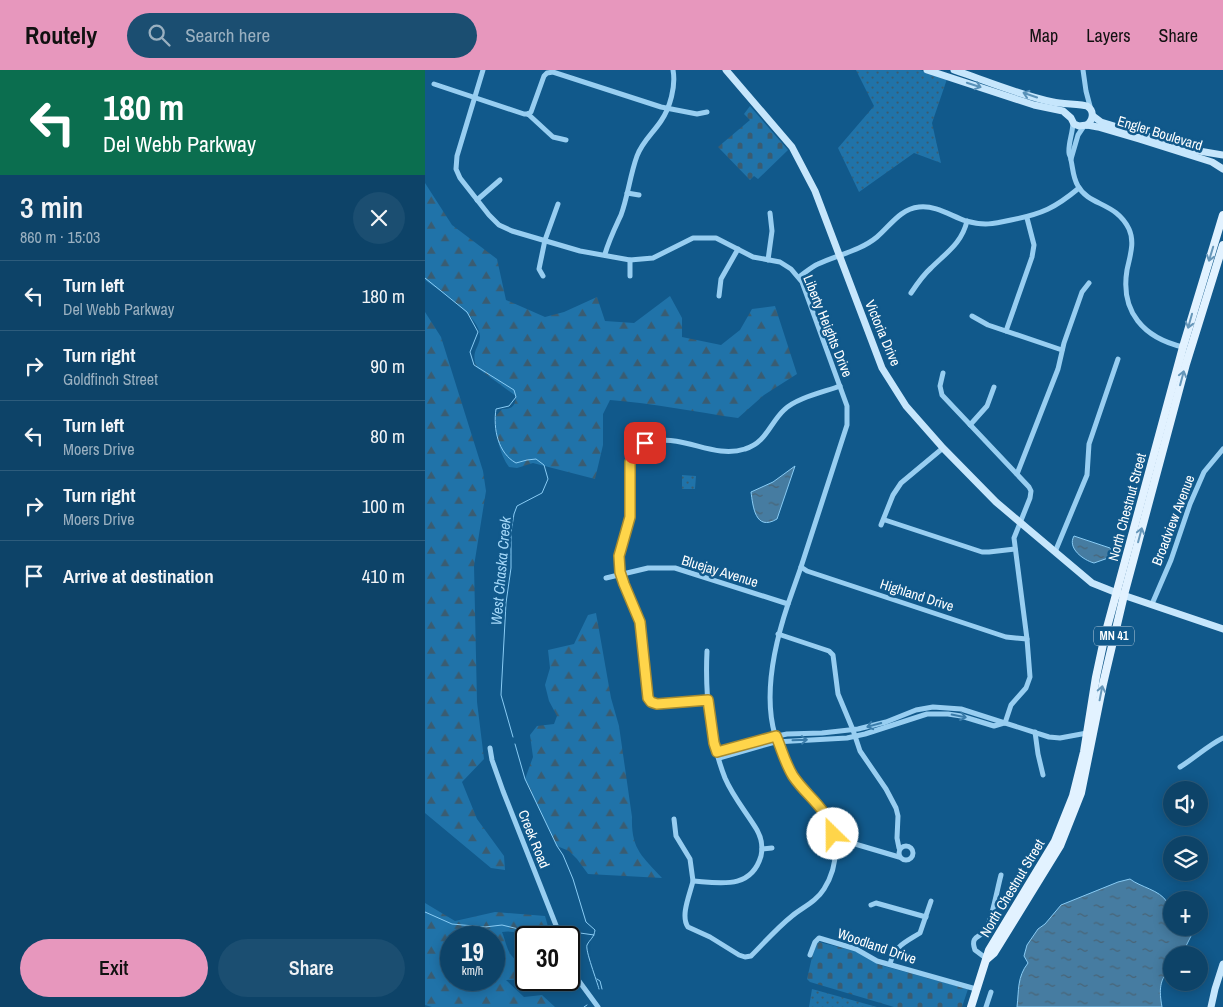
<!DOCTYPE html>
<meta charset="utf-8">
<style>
body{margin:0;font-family:"Archivo Narrow",sans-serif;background:#1b4e71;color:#f1f3f6;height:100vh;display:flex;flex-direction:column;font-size:19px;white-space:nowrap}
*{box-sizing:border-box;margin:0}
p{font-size:16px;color:#9ab0c0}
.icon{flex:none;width:28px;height:28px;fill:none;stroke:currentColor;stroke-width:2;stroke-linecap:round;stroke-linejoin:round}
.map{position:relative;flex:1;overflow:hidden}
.drawer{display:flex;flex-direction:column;background:#0d4368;width:425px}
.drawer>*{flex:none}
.hud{background:#0b6e4f;color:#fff;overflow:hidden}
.fabs{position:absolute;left:738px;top:711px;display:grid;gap:10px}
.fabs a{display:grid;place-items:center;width:45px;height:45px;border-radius:50%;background:#0d4368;box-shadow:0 2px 12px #0003,0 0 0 1px #2d5c7c;font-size:25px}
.speed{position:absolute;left:15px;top:856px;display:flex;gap:10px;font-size:25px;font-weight:700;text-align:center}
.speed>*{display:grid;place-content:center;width:65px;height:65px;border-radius:50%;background:#0d4368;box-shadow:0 2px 12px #0003,0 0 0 1px #2d5c7c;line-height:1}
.speed small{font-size:12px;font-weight:400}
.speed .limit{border:2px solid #111;border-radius:8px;background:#fff;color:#111}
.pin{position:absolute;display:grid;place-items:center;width:42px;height:42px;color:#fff;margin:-21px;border-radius:10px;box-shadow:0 2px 8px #0006}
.me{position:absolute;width:55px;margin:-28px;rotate:337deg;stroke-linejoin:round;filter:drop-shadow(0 0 4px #0008)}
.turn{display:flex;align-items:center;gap:18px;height:105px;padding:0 20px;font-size:22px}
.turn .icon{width:65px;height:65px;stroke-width:2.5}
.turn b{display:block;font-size:35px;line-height:42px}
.round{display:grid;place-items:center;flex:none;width:52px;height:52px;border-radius:26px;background:#1b4e71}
.overview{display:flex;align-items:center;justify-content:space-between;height:85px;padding:0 20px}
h1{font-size:30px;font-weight:600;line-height:38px}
.button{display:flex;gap:10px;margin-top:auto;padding:10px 20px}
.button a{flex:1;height:58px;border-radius:30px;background:#e797bd;color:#111;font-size:20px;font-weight:600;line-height:58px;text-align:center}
.button a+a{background:#1b4e71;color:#f1f3f6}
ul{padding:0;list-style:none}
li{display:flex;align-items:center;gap:15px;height:70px;padding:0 20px;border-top:1px solid #2d5c7c}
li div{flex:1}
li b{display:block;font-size:19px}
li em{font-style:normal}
header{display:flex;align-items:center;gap:30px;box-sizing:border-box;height:70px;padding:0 25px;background:#e797bd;color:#111}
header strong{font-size:24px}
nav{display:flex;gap:28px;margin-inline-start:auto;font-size:18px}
.search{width:350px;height:45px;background:#1b4e71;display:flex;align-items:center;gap:12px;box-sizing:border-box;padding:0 18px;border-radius:28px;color:#9ab0c0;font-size:19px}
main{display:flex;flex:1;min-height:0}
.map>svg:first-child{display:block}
</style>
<header>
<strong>Routely</strong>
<div class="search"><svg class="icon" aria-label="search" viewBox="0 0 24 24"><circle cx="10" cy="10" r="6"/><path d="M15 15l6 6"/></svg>Search here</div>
<nav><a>Map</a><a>Layers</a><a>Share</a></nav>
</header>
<main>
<section class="drawer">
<div class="hud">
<div class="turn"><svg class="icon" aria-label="left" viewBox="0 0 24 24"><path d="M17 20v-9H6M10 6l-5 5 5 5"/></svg><div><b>180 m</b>Del Webb Parkway</div></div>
</div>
<div class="overview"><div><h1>3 min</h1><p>860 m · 15:03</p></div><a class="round"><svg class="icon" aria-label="close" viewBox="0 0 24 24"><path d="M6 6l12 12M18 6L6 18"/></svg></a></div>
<ul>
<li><svg class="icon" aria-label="left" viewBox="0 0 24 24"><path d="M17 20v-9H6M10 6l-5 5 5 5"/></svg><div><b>Turn left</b><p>Del Webb Parkway</p></div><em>180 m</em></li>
<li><svg class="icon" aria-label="right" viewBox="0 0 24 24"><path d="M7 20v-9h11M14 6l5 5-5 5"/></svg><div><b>Turn right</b><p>Goldfinch Street</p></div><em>90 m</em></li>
<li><svg class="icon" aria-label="left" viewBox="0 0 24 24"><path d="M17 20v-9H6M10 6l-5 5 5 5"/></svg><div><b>Turn left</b><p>Moers Drive</p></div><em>80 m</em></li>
<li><svg class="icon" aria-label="right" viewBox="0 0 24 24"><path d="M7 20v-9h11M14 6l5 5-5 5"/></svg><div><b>Turn right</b><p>Moers Drive</p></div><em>100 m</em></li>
<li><svg class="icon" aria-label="arrive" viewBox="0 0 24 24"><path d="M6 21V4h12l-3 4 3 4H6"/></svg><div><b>Arrive at destination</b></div><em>410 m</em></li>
</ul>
<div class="button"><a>Exit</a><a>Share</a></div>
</section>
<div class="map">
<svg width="798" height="937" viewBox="0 0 798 937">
<defs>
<pattern id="grass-dots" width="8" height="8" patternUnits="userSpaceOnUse" patternTransform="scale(1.25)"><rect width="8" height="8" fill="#2073a9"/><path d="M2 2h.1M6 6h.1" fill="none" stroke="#3a5c71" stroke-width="1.8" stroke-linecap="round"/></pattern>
<pattern id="forest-firs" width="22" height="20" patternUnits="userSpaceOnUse" patternTransform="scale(1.25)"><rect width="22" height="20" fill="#2073a9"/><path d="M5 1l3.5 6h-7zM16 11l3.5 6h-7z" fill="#3a5c71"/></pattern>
<pattern id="cemetery-stones" width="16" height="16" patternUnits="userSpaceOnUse" patternTransform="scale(1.25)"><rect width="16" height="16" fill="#2073a9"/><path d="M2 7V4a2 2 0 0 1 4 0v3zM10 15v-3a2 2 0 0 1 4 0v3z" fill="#3a5c71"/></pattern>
<pattern id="water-ripples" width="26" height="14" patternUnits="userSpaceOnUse" patternTransform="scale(1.25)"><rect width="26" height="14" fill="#467ca1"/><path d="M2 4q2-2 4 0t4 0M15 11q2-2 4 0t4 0" fill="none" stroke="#496476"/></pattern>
</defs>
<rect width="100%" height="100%" fill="#11598b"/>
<!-- grass -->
<g fill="url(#grass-dots)">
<path d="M431 0H495L522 9 507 53 516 93 489 83 434 122 413 78 449 36Z"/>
<path d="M257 405 271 406 270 419H257Z"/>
<path d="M387 919 452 937H384Z"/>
</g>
<!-- forest -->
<g fill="url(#forest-firs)" fill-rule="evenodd">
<path d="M0 113 27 155 72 189 81 230 120 247 139 242 172 227 180 251 209 253 245 226 257 248V267L296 275 315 260 327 239 350 236 372 304 339 325 313 348C270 342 228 333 185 330L178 344V375L170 409 108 393 92 398 84 397C74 383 70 362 71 346L77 339C88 339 90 336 91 326L51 297C46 280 54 279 55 267 56 247 15 221 0 210Z"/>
<path d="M0 242 16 267 58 401 61 421 49 496 52 632 59 689 37 712 52 749 79 786 80 800 66 798 0 743Z"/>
<path d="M171 543 186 628 194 656 207 747C206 779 217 786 237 808L163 804 152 789 144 781 132 776 100 709 108 687 105 665 112 656 129 654 132 646 124 631 120 615 125 598 123 580 149 574 163 545Z"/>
<path d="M0 833 30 851 70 842 120 846 124 860 122 867 101 868V869C96 863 85 860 77 862 80 869 82 880 86 885 93 894 101 896 101 909L81 910 99 927 117 925 130 937H7L0 935ZM26 868H69V910H26Z"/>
</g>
<!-- cemetery -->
<g fill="url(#cemetery-stones)">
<path d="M325 36 363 80 333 109 329 106 325 110 293 77 325 50 319 44Z"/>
<path d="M394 872 433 882 455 895 543 919 537 937H469L385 912 382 909 390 874Z"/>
</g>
<!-- water -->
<g fill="url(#water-ripples)" stroke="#89ccf5">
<path d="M370 396 352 449C330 462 328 436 326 422L348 412Z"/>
<path d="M649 466 685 478 687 481 686 487 669 493C658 490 642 478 649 466Z"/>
<path d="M705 809C715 817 735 820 742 832H746V858H770L761 876 754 885H746V897C734 910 734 920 737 937H592C594 920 592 907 603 893L599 886 602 875 613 859 620 854 636 835 693 812Z"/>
</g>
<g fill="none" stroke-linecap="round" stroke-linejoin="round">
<!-- stream -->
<g stroke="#89ccf5" stroke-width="1">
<path d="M0 208 42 242 53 262 45 282 49 295 89 320 91 327 84 336 71 339C68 359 73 383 91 393L102 390 111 389 119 395 123 409 117 423 92 436 89 444 86 462V498L81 533 76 625 88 667"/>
<path d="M90 674 100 709 132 776 138 785 148 809 161 852 170 860C169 868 165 869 162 875 160 880 172 911 174 919"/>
<path d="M0 842 27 854 60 857 77 855 106 862 126 856"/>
<path d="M136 857 148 862 169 865"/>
<path d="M172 909 175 911 177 919"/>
<path d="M159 937 162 935"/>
</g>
<!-- street -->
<g stroke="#98cef1" stroke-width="5">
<path d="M58 0 32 86 31 99 35 108 64 145 74 155 87 161 155 181 205 190 228 188 268 168H291L328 187 355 192 366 199 377 212 422 336V355L376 497 363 534 250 498H223L181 508"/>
<path d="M658 0 661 21 666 40"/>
<path d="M9 14 99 44H103"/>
<path d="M103 44 106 42 119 6 122 3 128 2 236 37 272 44 282 42"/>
<path d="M103 44 128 67 141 70"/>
<path d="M648 52C648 63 643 73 644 83 644 85 646 87 646 90 648 99 648 108 653 116 664 136 691 132 704 159 710 172 705 186 702 200 695 242 719 268 758 277"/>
<path d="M646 89 653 65 659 56"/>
<path d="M202 123 214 125"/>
<path d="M52 130 75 110"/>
<path d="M180 184C184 170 190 158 196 145 203 126 205 105 212 86 217 72 228 63 236 51 245 38 251 16 248 0"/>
<path d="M343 190 347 161 345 143"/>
<path d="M118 206 114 199 120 170 133 134"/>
<path d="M205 206V190"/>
<path d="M374 207C380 203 386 197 393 194 412 185 435 181 452 167 465 156 475 139 494 137 511 135 526 146 541 151 559 156 568 154 586 150 617 144 630 138 654 118"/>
<path d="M486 223C492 214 498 205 506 198 521 183 537 173 542 151"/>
<path d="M294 226 296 209 313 179"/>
<path d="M547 246 563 255 637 280"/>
<path d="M581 261 607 187 609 175 602 148"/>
<path d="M518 303 515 316 517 325 604 417 606 421 605 428 589 468 602 569 605 607 601 618 586 635 580 653"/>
<path d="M545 355 562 336 569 317"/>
<path d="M592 404 633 299 639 273 657 222 664 213"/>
<path d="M460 450 557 482H564L590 479"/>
<path d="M456 455 468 425 476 413 518 378"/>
<path d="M630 482 662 405 664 374 693 289"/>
<path d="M376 497 382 501 581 567 602 569"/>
<path d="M727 534 746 490 765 434 779 402 798 379"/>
<path d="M353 564 404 581 408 585 413 624 428 660 435 681 461 719 471 738 473 746 472 768 474 778"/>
<path d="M283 630 232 634 225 631 222 626 215 552C210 534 199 520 195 502 192 482 203 466 205 447 206 429 199 403 207 386 211 377 221 372 231 371 261 366 290 389 320 379 341 373 345 353 359 340 371 328 399 322 415 316"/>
<path d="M610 662 613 684 618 705"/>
<path d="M65 678 67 690 78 721 136 868"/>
<path d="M292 682 338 669 362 664 397 663 433 659 461 652 491 640 508 637 536 639 624 667 635 668 662 663"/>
<path d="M294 688 350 672 422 668 440 664 502 644H523L536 646 569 656 579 653"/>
<path d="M755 697C770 688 782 676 798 668"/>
<path d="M249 749 251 766 265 789 268 811C265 824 255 846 263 857L285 867 314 885 320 887 326 886C339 873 352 858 367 846 378 837 391 832 399 819 415 794 415 758 394 734 386 725 376 717 368 706 360 694 355 679 350 665 338 624 350 573 363 534"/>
<circle cx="481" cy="783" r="7"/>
<path d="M411 776 430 774 474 787"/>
<path d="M337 779 347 778"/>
<path d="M268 811C295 813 326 820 336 786 338 777 337 769 332 760 322 743 308 727 300 708 284 667 280 624 282 581"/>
<path d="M446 835 451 833 501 847"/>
<path d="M385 885 390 872 394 868 431 879 452 891 551 919"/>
<path d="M144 889 151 907 173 937"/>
<path d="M562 889 550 880C544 864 558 868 562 858 568 844 572 820 576 805"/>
<path d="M465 894C469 876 481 872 495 863L506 831"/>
<path d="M561 937 566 922"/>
</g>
<!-- secondary -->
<g stroke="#c6e6fc" stroke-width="7">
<path d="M301 0 367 77 390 121 457 298 481 336 518 378 571 432 667 513 692 523 798 559"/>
<path d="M502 0 609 35 638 41 646 48 649 54 654 56 662 55 673 57 714 69 787 92 798 99"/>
<path d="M529 0C562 11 594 25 628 32 636 34 657 34 662 36 670 41 668 50 662 55"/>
<path d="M668 46 676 52 768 80 798 85"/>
<path d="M786 937 790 919 798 894"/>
</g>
<!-- primary -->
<g stroke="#e2f2ff" stroke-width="8">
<path d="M562 889 569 883 574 875 635 776 656 723 678 614 699 525 761 294 798 175"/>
<path d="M546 937 564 880 630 771 648 726 659 682 671 607 680 565 758 277 798 145"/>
</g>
</g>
<!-- one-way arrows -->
<defs><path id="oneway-shaft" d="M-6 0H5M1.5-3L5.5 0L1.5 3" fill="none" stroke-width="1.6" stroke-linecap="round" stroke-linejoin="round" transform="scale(1.25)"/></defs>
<g stroke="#5991b8">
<use href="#oneway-shaft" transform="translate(549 15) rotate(18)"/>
<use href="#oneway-shaft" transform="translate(605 25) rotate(-161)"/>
</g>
<g stroke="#6596b9">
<use href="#oneway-shaft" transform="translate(786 184) rotate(107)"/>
<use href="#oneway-shaft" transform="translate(765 251) rotate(106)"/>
<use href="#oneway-shaft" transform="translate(757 308) rotate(-75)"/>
<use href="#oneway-shaft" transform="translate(715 465) rotate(-75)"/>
<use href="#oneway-shaft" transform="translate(676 623) rotate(-79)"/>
</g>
<g stroke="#3a7caa">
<use href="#oneway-shaft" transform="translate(534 646) rotate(11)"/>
<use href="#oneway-shaft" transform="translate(449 655) rotate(165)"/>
<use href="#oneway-shaft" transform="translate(375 670) rotate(-2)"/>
</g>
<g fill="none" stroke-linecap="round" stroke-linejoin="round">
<!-- route casing -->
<g stroke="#a68a30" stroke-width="12">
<path id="route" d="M220 373 213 378 205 392V447L194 486 195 502 199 514 215 552 223 628 226 632 232 634 283 630 289 673 292 682 351 666C357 680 360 693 368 706 383 728 401 736 408 764"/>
</g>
<!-- route -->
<use href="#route" stroke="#ffd54a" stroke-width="9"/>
</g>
<g text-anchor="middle" stroke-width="5" stroke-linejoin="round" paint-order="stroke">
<!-- shield labels -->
<rect fill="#11598b" stroke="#b8cddc" stroke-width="1" x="669" y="556.5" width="40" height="19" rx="4"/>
<g font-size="12" font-weight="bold" fill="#fff">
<text x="689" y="570">MN 41</text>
</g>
<!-- street labels -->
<g font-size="14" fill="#fff" stroke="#11598b">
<text transform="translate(735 63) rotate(17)" y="5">Engler Boulevard</text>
<text transform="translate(403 256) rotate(68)" y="5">Liberty Heights Drive</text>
<text transform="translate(458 263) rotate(67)" y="5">Victoria Drive</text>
<text transform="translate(702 437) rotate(-75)" y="5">North Chestnut Street</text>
<text transform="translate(748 450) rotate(-69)" y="5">Broadview Avenue</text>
<text transform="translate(295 501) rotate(17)" y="5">Bluejay Avenue</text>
<text transform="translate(492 525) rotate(18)" y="5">Highland Drive</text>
<text transform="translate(109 769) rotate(68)" y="5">Creek Road</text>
<text transform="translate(587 818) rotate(-59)" y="5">North Chestnut Street</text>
<text transform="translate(452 876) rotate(19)" y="5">Woodland Drive</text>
</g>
<!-- water labels -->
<g font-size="15" font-style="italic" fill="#a4d8f9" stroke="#11598b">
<text transform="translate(76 501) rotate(-85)" y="5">West Chaska Creek</text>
</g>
</g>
</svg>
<div class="fabs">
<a><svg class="icon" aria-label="sound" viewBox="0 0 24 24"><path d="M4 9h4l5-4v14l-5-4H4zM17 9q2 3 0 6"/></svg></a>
<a><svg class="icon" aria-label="layers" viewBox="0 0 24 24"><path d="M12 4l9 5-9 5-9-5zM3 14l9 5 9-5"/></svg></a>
<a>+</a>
<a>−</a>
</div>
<div class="speed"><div>19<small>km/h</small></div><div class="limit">30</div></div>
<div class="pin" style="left:220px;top:373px;background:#d93025"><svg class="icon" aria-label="arrive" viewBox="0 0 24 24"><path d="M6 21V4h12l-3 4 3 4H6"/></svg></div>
<svg class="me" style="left:408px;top:764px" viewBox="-20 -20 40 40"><circle r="19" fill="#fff"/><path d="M0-13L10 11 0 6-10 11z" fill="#ffd54a"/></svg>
</div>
</main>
